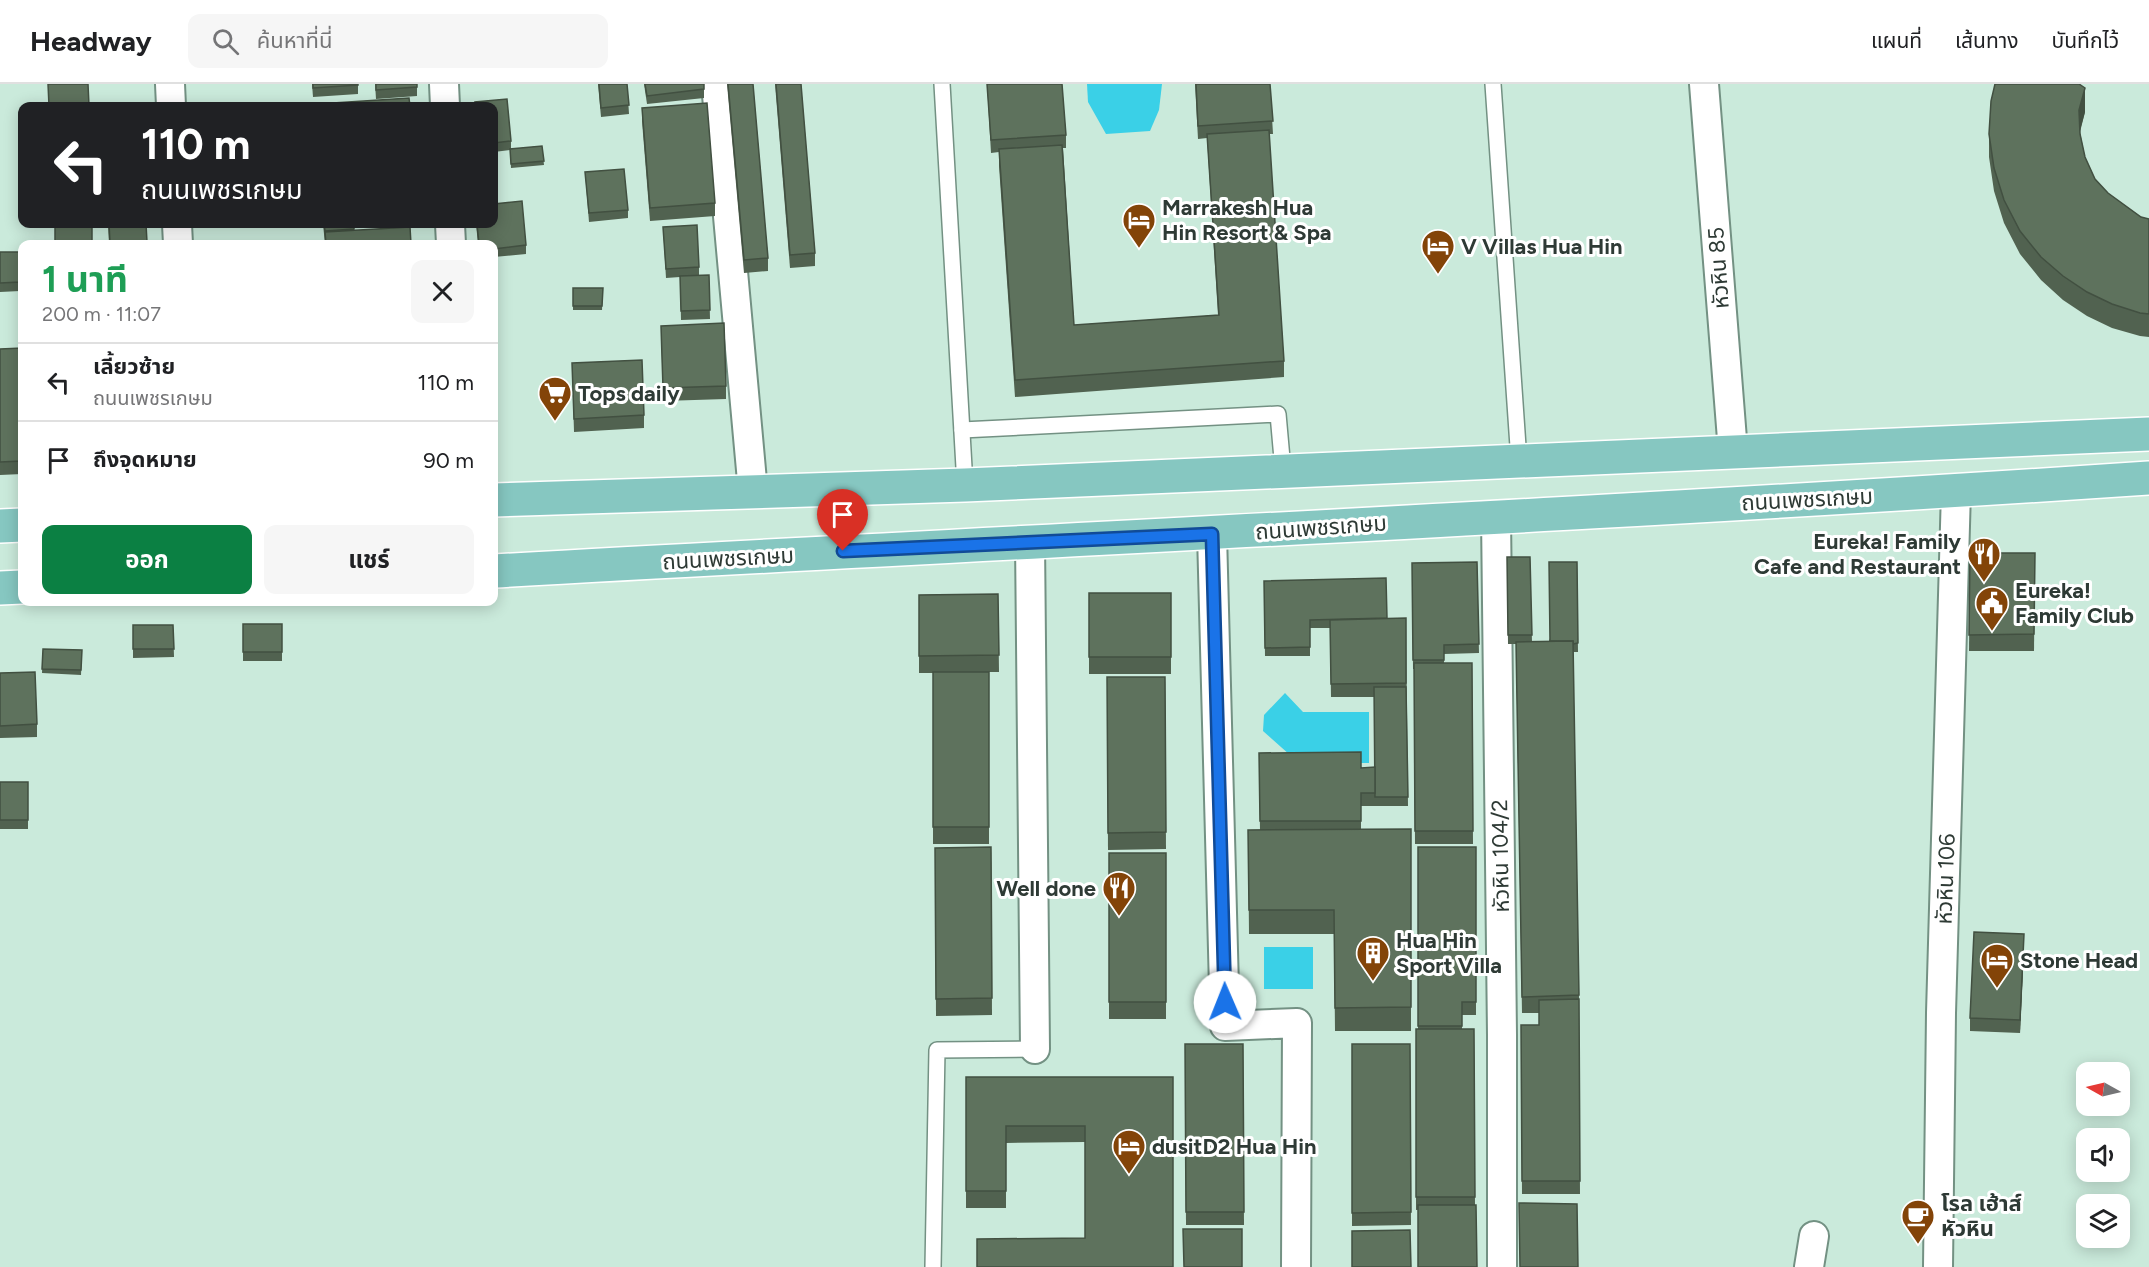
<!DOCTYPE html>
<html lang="th">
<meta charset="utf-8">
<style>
body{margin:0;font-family:Figtree,"Noto Sans Thai",sans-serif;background:#f6f6f6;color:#202124;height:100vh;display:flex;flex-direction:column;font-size:22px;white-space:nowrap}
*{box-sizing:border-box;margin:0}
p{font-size:20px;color:#757577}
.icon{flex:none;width:33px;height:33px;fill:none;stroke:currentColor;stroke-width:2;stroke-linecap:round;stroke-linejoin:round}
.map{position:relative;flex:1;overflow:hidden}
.sheet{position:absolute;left:18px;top:156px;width:480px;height:366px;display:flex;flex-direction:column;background:#fff;border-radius:12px;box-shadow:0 3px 15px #0003}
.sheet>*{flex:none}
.guide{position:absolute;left:18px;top:18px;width:480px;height:126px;border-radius:12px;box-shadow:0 3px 15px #0003;background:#202124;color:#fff;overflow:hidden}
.needle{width:39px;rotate:278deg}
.fabs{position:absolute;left:2076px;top:978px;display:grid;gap:12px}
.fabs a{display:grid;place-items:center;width:54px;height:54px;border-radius:12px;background:#fff;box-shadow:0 3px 15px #0003;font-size:30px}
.pin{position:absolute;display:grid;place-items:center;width:51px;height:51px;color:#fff;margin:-62px -26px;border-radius:50% 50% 50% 0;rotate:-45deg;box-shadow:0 0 6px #0007}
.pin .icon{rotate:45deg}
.me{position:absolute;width:66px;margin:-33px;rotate:359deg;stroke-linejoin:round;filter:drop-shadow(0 0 4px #0008)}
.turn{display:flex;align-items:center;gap:21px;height:126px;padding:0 24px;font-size:27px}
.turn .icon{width:78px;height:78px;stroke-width:2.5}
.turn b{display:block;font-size:42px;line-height:51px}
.round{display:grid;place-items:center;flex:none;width:63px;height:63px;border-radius:12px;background:#f6f6f6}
.overview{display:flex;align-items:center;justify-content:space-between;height:102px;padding:0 24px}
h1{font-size:36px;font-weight:700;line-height:45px;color:#1e9e55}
.action{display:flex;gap:12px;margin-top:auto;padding:12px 24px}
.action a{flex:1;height:69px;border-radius:12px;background:#0b8043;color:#fff;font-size:24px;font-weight:700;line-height:69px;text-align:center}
.action a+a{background:#f6f6f6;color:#202124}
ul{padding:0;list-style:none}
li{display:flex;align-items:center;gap:18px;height:78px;padding:0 24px;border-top:2px solid #e0e0e0}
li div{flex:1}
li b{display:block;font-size:22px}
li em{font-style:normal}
header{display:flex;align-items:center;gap:36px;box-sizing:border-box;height:84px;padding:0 30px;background:#fff;border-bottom:2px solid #e0e0e0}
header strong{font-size:28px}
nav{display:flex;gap:33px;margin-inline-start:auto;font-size:21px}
.search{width:420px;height:54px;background:#f6f6f6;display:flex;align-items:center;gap:15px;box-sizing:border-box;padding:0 21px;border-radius:12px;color:#757577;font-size:22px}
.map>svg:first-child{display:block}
</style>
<header>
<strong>Headway</strong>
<div class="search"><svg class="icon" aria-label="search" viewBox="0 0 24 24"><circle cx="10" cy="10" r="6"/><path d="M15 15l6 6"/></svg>ค้นหาที่นี่</div>
<nav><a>แผนที่</a><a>เส้นทาง</a><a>บันทึกไว้</a></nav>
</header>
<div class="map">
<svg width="2149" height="1183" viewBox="0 0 2149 1183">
<rect width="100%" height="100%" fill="#caeadb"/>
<!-- water -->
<g fill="#3ad0e7">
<path d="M1087 0H1162L1159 26 1150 47 1106 50 1088 18Z"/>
<path d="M1285 609 1303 628H1369V679H1299L1263 647 1264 631Z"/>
<rect x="1264" y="863" width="49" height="42"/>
</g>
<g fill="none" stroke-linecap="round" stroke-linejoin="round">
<!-- service casing -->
<g stroke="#739183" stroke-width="18">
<g id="service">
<path d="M942 0 965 401"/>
<path d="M1493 0 1519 377"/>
<path d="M962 346 1278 330 1283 386"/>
<path d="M933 1183 937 966 1035 965"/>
</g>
</g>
<!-- minor casing -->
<g stroke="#739183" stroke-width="32">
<g id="minor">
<path d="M170 0 171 22"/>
<path d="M444 0 445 22"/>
<path d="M716 0 753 408"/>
<path d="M1704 0 1733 368"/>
<path d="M177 140 178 160"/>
<path d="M450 140 451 160"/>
<path d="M1496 432 1502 951V1183"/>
<path d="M1212 450 1225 942 1297 939 1296 1183"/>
<path d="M1030 457 1035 965"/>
<path d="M1809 1183 1814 1152"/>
<path d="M1938 1183 1941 929 1956 407"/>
</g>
</g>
<!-- primary casing -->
<g stroke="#fff" stroke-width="36">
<g id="primary">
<path d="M494 416 965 401 2149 350"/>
<path d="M0 442 22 441"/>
<path d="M494 487C1045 456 1597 431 2149 394"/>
<path d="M0 504 22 503"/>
</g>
</g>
<!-- service -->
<use href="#service" stroke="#fff" stroke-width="15"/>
<!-- minor -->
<use href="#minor" stroke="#fff" stroke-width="28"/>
<!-- primary -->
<use href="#primary" stroke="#86c7c1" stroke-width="33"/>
</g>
<!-- wall -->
<g fill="#516250">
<path d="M312 0H358V10L313 13Z"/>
<path d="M375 0H417V12L376 15Z"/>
<path d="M598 0H627L629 30 601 33Z"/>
<path d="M644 0H704V14L647 20Z"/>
<path d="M727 0H753L768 174V187L744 189Z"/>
<path d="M775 0H801L815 169V182L790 184Z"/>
<path d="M987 0H1062L1066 51V64H1063L1074 241 1218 231 1207 54 1198 55 1195 0H1270L1273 50H1269L1284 277V293L1015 313 999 82V68L991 69Z"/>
<path d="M494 22 511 57V65L542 62 544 81 511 84 510 66 494 68Z"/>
<path d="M642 24 715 119V132L650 137 642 37Z"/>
<path d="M2085 28 2080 48 2085 73 2095 95 2108 109 2141 133 2149 135V253L2140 252 2112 244 2087 232 2063 216 2041 196 2020 170 2004 139 1994 107 1989 73V50Z"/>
<path d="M585 88 628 126V134L589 138Z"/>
<path d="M108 140 147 158V160H109Z"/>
<path d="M323 140H354V146L411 160H325Z"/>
<path d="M476 140H494L526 161V170L494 173V160H478Z"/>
<path d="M663 143 699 183V191H709L710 235 681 236 680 193 666 194Z"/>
<path d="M0 168H19L20 207 0 208Z"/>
<path d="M573 204H603L602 226H573Z"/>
<path d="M661 242 726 302V315L663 317Z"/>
<path d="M22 264V390L0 391V265Z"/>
<path d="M572 279 644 331V344L574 348Z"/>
<path d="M1970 469H2035L2034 567H1969Z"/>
<path d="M1507 473H1530L1532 558 1549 557 1577 478 1578 568H1573L1579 911 1580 1110H1522L1521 941H1539V929H1522L1516 560H1508Z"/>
<path d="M1477 478 1479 569 1444 570V579H1472L1473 760H1415L1414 585H1413L1412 479Z"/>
<path d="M1264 497 1387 534H1406L1408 722H1361V745H1411V947H1335L1334 850H1249L1248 746H1260L1259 669 1361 684 1375 683 1374 613H1331L1330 544H1310V572H1265Z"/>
<rect x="1089" y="509" width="82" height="81"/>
<path d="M998 510 999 588H953H989V760H933V589H919V511Z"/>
<rect x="243" y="540" width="39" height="37"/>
<path d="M133 541H173L174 573 133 574Z"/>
<path d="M43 565 82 566 81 591 42 589Z"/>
<path d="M0 589 37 640V653L0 654Z"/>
<path d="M1107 593H1165L1166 765 1108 766Z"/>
<rect x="0" y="698" width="28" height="47"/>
<path d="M991 763 992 931 936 932 935 764Z"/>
<path d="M1418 763H1476V931H1462V945H1474L1475 1121 1416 1126V945H1418Z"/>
<rect x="1109" y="769" width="57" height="166"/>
<path d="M2024 863 2020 949 1970 947V934Z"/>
<path d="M1185 960H1243L1244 1141H1186Z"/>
<path d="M1352 960H1410L1411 1141 1352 1142Z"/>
<path d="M966 993H1173V1183L1085 1154V1058L1006 1059V1124H966Z"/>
</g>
<!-- shaded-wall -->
<g fill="#425041">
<path d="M2085 4V28L2079 50V26Z"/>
<path d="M2024 850V863L2020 949V936Z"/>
</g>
<!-- building -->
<g fill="#5e725d" stroke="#425041" stroke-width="1.5">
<path d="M48 0H88L89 22H49Z"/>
<path d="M313 0H358V1L313 4Z"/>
<path d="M376 0H417V3L376 6Z"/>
<path d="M599 0H627L629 21 601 24Z"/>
<path d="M645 0H704V5L647 12Z"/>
<path d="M728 0H753L768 174 744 176Z"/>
<path d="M776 0H801L815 169 790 171Z"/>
<path d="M987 0H1062L1066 51 991 56Z"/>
<path d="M1196 0H1270L1273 37 1198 42Z"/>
<path d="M1995 0H2079L2085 4 2079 26 2080 50 2085 73 2095 95 2108 109 2141 133 2149 135V230L2140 229 2112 220 2087 208 2063 192 2041 173 2020 147 2004 116 1994 84 1989 50 1991 17Z"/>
<path d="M409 14 410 22H318V20Z"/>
<path d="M507 15 511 57 494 59V22H476L475 18Z"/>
<path d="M707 19 715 119 650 124 642 24Z"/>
<path d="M1269 46 1284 277 1015 296 999 65 1062 61 1074 241 1219 231 1207 50Z"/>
<path d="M542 62 544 77 511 80 510 65Z"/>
<path d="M624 85 628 126 589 129 585 88Z"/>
<path d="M522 117 526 161 494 165V160H479L477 140H494V120Z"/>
<rect x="55" y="140" width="37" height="20"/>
<path d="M109 140H146L147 158 110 159Z"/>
<path d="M324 140H354V145L325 147Z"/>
<path d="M697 141 699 183 666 185 663 143Z"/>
<path d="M410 143 411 160H326L325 148Z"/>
<path d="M0 168H19L20 198 0 199Z"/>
<path d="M709 191 710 226 681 227 680 192Z"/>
<path d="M573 204H603L602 222H573Z"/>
<path d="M724 239 726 302 663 304 661 242Z"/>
<path d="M22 264V377L0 378V265Z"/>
<path d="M642 276 644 331 574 335 572 279Z"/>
<path d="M1970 469H2035L2034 550 1969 551Z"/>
<path d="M1507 473H1530L1532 551H1508Z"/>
<path d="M1477 478 1479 560 1444 561V576H1413L1412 479Z"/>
<path d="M1549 478H1577L1578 559 1573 560V557H1550Z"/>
<path d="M1386 494 1387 534 1310 536V563L1265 564 1264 497Z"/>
<rect x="1089" y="509" width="82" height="64"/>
<path d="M998 510 999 571 919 572V511Z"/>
<path d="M1406 534V599L1331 600 1330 536Z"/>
<rect x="243" y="540" width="39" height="28"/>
<path d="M133 541H173L174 565H133Z"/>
<path d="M1573 557 1579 911 1522 913 1516 558Z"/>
<path d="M43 565 82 566 81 586 42 585Z"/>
<path d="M1414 579H1472L1473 747H1415Z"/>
<path d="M35 588 37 640 0 642V589Z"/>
<rect x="933" y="588" width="56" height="155"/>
<path d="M1107 593H1165L1166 748 1108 749Z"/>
<path d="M1374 603H1406L1408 713H1375Z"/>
<path d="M1361 668V684L1375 683V709H1361V737H1260L1259 669Z"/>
<rect x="0" y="698" width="28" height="38"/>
<path d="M1411 745V923L1335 924 1334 826H1249L1248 746Z"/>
<path d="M991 763 992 914 936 915 935 764Z"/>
<path d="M1418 763H1476V918H1462V942H1418Z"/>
<rect x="1109" y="769" width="57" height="149"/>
<path d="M1974 848 2024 850 2020 936 1970 934Z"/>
<path d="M1579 915 1580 1097H1522L1521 941H1539V916Z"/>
<path d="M1416 945H1474L1475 1113H1416Z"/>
<path d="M1185 960H1243L1244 1128H1186Z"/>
<path d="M1352 960H1410L1411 1128 1352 1129Z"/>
<path d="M966 993H1173V1183H977V1155L1085 1154V1042H1006V1107H966Z"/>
<path d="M1519 1119 1577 1120 1578 1183H1520Z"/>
<path d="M1418 1121H1476L1477 1183H1418Z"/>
<path d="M1183 1145H1242V1183H1184Z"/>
<path d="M1410 1146 1411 1183H1352V1147Z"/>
</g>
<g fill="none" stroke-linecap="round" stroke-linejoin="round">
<!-- route casing -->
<g stroke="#114b97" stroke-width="15">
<path id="route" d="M843 467 1212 450 1225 918"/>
</g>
<!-- route -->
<use href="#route" stroke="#1a73e8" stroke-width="10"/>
</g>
<!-- icons -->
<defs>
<g id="hotel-pin" transform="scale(1.725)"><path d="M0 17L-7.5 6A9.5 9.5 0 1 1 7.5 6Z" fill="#834408" stroke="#fff"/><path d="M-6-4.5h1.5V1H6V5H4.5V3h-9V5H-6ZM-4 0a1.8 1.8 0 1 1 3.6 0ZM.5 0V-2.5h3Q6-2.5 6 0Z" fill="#fff"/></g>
<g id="supermarket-pin" transform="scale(1.725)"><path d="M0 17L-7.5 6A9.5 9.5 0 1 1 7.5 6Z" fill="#834408" stroke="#fff"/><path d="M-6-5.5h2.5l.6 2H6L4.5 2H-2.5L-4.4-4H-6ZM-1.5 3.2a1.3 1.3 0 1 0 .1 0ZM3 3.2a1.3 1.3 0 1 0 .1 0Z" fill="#fff"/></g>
<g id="restaurant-pin" transform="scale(1.725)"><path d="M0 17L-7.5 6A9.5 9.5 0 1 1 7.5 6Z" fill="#834408" stroke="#fff"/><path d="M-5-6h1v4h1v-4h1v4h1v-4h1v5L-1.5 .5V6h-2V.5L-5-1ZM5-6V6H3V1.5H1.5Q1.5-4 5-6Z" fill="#fff"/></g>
<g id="civic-pin" transform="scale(1.725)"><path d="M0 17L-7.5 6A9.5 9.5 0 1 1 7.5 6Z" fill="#834408" stroke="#fff"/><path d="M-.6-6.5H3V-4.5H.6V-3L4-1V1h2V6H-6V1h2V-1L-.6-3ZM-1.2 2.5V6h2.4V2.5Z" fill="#fff"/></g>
<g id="building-pin" transform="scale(1.725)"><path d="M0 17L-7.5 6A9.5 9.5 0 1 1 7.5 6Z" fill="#834408" stroke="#fff"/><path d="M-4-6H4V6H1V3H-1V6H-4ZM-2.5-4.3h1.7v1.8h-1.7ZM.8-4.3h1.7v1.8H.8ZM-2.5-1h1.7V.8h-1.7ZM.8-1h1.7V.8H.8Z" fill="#fff"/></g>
<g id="cafe-pin" transform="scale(1.725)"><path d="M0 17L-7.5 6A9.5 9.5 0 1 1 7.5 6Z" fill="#834408" stroke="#fff"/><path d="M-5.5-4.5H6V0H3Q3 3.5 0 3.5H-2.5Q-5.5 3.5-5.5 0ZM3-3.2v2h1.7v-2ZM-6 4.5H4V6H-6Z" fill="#fff"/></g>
</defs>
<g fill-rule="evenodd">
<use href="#hotel-pin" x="1139" y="136"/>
<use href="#hotel-pin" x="1438" y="162"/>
<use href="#supermarket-pin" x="555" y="309"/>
<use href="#restaurant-pin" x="1984" y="470"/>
<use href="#civic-pin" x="1992" y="519"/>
<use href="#restaurant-pin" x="1119" y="804"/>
<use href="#building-pin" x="1373" y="869"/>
<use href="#hotel-pin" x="1997" y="876"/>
<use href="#hotel-pin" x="1129" y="1062"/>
<use href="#cafe-pin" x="1918" y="1132"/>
</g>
<g text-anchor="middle" stroke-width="6" stroke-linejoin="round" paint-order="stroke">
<!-- poi labels -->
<g font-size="22" font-weight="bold" fill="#2e3a35" stroke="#fff" text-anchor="start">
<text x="1162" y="131">Marrakesh Hua<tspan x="1162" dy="25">Hin Resort &amp; Spa</tspan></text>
<text x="1461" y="170">V Villas Hua Hin</text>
<text x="578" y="317">Tops daily</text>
<text x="1961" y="465" text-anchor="end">Eureka! Family<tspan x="1961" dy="25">Cafe and Restaurant</tspan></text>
<text x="2015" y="514">Eureka!<tspan x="2015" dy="25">Family Club</tspan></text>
<text x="1096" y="812" text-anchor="end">Well done</text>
<text x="1396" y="864">Hua Hin<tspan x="1396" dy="25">Sport Villa</tspan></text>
<text x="2020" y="884">Stone Head</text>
<text x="1152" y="1070">dusitD2 Hua Hin</text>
<text x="1941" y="1127">โรล เฮ้าส์<tspan x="1941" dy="25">หัวหิน</tspan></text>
</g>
<!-- street labels -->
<g font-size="22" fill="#2e3a35" stroke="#fff">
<text transform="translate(1718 184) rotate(-94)" y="8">หัวหิน 85</text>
<text transform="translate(1807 415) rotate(-3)" y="8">ถนนเพชรเกษม</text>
<text transform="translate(1321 443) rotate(-4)" y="8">ถนนเพชรเกษม</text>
<text transform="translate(728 474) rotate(-3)" y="8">ถนนเพชรเกษม</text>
<text transform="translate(1500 772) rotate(-91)" y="8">หัวหิน 104/2</text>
<text transform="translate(1945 795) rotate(-88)" y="8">หัวหิน 106</text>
</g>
</g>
</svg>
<div class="fabs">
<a><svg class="needle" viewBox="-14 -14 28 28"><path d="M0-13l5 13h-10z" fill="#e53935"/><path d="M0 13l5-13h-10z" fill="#757577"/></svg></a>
<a><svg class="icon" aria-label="sound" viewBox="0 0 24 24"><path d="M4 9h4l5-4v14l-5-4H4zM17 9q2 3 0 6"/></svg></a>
<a><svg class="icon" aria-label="layers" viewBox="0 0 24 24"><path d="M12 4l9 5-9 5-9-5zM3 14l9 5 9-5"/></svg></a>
</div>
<div class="pin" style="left:843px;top:467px;background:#d93025"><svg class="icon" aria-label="arrive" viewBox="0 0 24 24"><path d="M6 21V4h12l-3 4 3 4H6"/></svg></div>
<svg class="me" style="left:1225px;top:918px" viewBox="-20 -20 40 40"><circle r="19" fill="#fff"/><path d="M0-13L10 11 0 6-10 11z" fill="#1a73e8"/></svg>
<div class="guide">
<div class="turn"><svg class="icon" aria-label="left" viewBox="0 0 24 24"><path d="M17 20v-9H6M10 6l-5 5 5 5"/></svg><div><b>110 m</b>ถนนเพชรเกษม</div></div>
</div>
<section class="sheet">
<div class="overview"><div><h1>1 นาที</h1><p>200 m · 11:07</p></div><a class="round"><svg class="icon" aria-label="close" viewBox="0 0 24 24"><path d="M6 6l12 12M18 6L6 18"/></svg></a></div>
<ul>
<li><svg class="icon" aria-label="left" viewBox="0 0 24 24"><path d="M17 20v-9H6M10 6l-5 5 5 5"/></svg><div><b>เลี้ยวซ้าย</b><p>ถนนเพชรเกษม</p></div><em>110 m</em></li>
<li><svg class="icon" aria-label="arrive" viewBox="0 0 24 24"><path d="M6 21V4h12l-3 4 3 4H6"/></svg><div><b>ถึงจุดหมาย</b></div><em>90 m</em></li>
</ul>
<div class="action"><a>ออก</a><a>แชร์</a></div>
</section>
</div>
